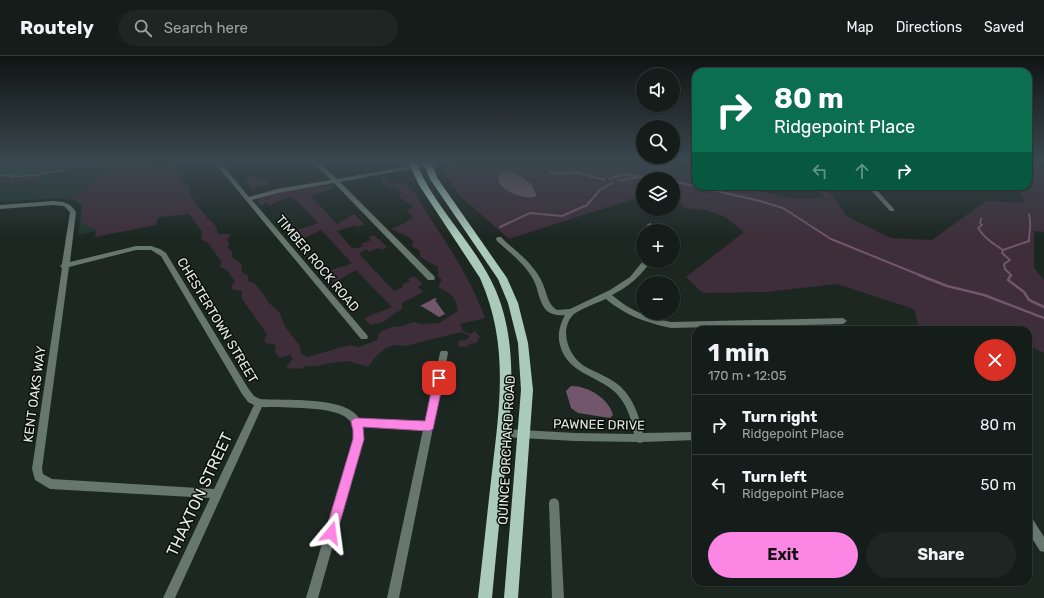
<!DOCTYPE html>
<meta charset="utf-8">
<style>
body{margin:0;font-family:Rubik,sans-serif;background:#1e2623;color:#f1f3f6;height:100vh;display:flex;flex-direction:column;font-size:15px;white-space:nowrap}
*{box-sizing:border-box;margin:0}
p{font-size:13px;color:#9da2a2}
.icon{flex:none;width:22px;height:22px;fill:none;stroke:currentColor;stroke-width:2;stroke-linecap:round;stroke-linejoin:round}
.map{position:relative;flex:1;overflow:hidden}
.details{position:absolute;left:692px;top:270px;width:340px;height:260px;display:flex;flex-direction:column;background:#151d1a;border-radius:12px;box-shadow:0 1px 3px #0004,0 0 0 1px #343b39}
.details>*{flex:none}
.top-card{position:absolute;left:692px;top:12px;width:340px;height:122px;border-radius:12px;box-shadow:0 1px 3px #0004,0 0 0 1px #343b39;background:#0b6e4f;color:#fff;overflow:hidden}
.controls{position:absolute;left:636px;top:12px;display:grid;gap:8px}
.controls a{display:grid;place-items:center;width:44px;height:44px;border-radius:50%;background:#151d1a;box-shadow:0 1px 3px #0004,0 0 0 1px #343b39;font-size:20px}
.pin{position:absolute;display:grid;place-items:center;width:34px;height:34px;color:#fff;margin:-17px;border-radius:8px;box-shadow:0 2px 6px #0006}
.me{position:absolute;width:44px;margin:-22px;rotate:16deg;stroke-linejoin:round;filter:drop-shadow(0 0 3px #0008)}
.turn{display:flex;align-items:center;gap:14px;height:84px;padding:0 16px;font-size:18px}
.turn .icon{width:52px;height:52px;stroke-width:2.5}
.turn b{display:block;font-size:28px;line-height:34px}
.lanes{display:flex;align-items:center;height:38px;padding:0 16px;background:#0003;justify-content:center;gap:20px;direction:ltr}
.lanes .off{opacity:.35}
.round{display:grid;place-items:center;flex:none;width:42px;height:42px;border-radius:21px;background:#1e2623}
.head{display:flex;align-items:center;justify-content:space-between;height:68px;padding:0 16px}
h1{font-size:24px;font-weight:700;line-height:30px}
.primary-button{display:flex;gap:8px;margin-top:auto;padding:8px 16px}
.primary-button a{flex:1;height:46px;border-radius:24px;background:#fc86e4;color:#111;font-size:16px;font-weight:700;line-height:46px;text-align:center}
.primary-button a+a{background:#1e2623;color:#f1f3f6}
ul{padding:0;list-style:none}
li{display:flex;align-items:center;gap:12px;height:60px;padding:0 16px;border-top:1px solid #343b39}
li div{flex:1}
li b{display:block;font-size:15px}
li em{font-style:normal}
header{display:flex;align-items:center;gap:24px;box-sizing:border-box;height:56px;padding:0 20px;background:#151d1a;border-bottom:1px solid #343b39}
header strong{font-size:19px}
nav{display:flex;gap:22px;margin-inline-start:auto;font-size:14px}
.search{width:280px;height:36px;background:#1e2623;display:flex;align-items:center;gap:10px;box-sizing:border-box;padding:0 14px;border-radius:22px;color:#9da2a2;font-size:15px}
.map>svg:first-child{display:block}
</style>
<header>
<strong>Routely</strong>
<div class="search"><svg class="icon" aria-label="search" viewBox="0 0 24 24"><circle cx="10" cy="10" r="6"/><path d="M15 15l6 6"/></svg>Search here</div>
<nav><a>Map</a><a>Directions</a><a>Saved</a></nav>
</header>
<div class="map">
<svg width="1044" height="542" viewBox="0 0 1044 542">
<rect width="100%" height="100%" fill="#1c2722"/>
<!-- built -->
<path fill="#23342d" d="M0 106H177L172 130 189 154 78 179 81 154V150L75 145 59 142 0 146Z"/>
<!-- green -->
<g fill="#3e2e3a">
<path d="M99 106H147L132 109 96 110Z"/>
<path d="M155 106H175L171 109V112L177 114 178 118 182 127 190 130 189 134C195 148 205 160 216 170L218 178H231L227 184 229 187 228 192 232 196V201L241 208 242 216 248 220V225L254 227 262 236 269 247 279 256 286 272 300 290 301 298 308 301 349 289 359 291 377 284 380 276 392 271 402 270 414 266 421 268 439 267 458 255C456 240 451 238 438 231L442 224 438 220V211L420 201V195L412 190 413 185C407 178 400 178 391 173L405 167 413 161 407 155 413 150 399 141 401 135 382 127 380 120H385L387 126 395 128 404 127 412 133C438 176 468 215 485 262L460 268 463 275 470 278 475 275 480 281 476 287 470 288 467 291 458 290 459 285 466 284 470 280 461 276 405 290C388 285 377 298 368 311L349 305 330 307 318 310H306L301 313 287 312V310L293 303 290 299 280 302 275 296 276 289 266 287 264 284 267 278 242 243V235L233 234 231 230 235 226 227 214 220 211 221 205 208 187 201 183 202 176 189 158C178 160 168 159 158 162L156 169 95 181 96 173 82 168V148L78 145 67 142 86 134 99 118 152 109Z"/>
<path d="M457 106 669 108 671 115 696 119V130C709 130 734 127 745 130 770 137 799 148 824 140L810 130 794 132 785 130H825L848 161 891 182 932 184 986 145 1025 147 1018 130H1028V113L1044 115V176L1034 175V212L1044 224V297L1028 289V274H920L914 253 837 228 766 236 703 237 686 221 744 176 725 161 705 154 685 152 678 145H673V123H643V143L636 142 509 183 460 140 444 115Z"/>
<path d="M40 119 36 125 0 127 1 120H6L4 123Z"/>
<path d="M254 120 269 127 270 128 251 133 245 123Z"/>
<path d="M330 129 335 131 311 140 337 168 354 158 364 168 358 171 356 169 337 175 352 192H358L363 190 361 188 371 184 368 181 374 179 387 191 381 194 378 192 369 196 367 193 361 196 360 199 394 235 403 231 402 229 410 225 408 223 414 220 423 228 418 231 423 236 402 247V253L381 267 370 269 364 262 392 251 356 214 335 226 325 216 343 210 344 211 352 207 321 174 299 185 292 176 318 167 295 143H293L290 140 269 150 267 147 261 150 257 144C265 137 316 131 330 129Z"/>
</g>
<!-- water -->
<g fill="#72576c">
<path d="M504 115C517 117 534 125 536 140 527 146 489 132 500 116Z"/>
<path d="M435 242 437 243 435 244 445 258 439 261 423 251 420 250Z"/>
<path d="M571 330C588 330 608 342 613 359L610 362 578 357 571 352 566 335Z"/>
</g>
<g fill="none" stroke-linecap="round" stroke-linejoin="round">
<!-- stream-far1 -->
<g stroke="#72576c" stroke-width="2">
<path d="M550 116 560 118 575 116 605 124"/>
<path d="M609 123 625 118 651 123"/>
<path d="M619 125 638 121"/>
<path d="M673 125 760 145 783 152 831 183 922 220"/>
<path d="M981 163 980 167 982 169 978 172C984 182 993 188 1003 194L1002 197 1010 204 1004 208 1005 213 1011 219 1010 220"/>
<path d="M500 171 530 157 562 160 587 149 600 134 612 127"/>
<path d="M1003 194 1029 185C1029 173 1032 171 1029 158"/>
</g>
<!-- stream -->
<g stroke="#72576c" stroke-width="2.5">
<path d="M919 219 947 230 984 239 1044 262"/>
<path d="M1011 219 1008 224 1024 236 1029 244 1044 251"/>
</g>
</g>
<!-- building -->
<path fill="#294b3d" stroke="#6b7872" d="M0 106 30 107 69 106 63 115 42 117 40 119 10 121 13 119 0 120Z"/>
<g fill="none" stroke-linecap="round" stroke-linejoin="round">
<!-- street -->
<g fill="#67766f" fill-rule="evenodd">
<path d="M308 106C321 106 328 115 337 123L433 106H448L340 126 434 220 435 222 434 224H428L334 127 278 137 252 144 367 279 368 281 367 283H361L219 112 220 111H224L249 141 277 133 331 124 321 114Z"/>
<path d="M867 130H873L894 153V155H890Z"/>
<path d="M53 145C64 146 70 146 76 156L70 206 136 190H151L160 193 166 197 248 332 254 340 260 343C285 345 345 340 359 362L425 366 440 297 441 295H447L448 297 399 542H387L423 374 362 370 363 383 318 542H306L353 383C353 377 354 370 350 365 338 349 282 352 262 351L175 542H163L210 442 50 433 35 424 32 413 62 212 60 210 62 208 70 156 64 150 53 149 0 153V149ZM136 194H151L161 200 242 338 248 346 254 349 214 433 52 423 43 418 42 413 69 211Z"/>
<path d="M650 167 653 169 654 175H648L647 169Z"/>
<path d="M497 181H501L506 186C519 197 535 210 542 226 547 236 547 248 557 254L570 253 610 234 630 221 643 205H651C641 220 628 231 612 239 630 255 649 262 671 266L843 262 847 265 843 268 671 272C646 267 625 259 606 243 599 246 578 254 573 259 559 274 568 299 584 310 596 317 610 321 621 331 634 344 639 360 643 377L696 376V384L643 386 640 387 637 386 575 385 502 381 499 380 497 377 499 374 502 373 575 377 634 378C631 362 627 348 615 336 596 319 567 317 560 289 557 279 560 268 565 259 559 260 552 259 547 255 538 246 539 233 533 223 525 208 509 196 497 185L496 183Z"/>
<path d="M554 442 558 444 559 447 564 542H552L549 447 550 444Z"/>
<path d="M1028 461 1032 462 1044 481V496L1040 495 1028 476Z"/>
</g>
<!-- primary -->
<g fill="#aacabb" fill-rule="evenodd">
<path d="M408 106H416C435 153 476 188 496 235 520 292 510 356 505 415 500 457 496 500 492 542H478C483 500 487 458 492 416 500 348 509 287 480 222L419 129Z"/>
<path d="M423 106H431L438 123 507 222 518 247 528 287 533 334 518 542H504L521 334 518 287 508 247 498 223 430 123Z"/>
</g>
</g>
<!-- sky -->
<linearGradient id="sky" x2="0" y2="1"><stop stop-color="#0f1513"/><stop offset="0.58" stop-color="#3a474f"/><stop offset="1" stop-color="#3a474f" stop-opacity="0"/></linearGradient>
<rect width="1044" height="182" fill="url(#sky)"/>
<!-- route -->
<path fill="#fc86e4" stroke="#a45794" d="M439 318 443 319 444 322 433 373 429 375 363 371 364 383 337 477 335 481 331 483 327 481 325 477 353 383V374L351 366 353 363 356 362 425 365 434 322 436 319Z"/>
<g text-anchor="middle" stroke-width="3" stroke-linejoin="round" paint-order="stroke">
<!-- street labels -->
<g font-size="13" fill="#e4ebe7" stroke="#0a0f0c">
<text transform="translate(318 207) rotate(50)" y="5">TIMBER ROCK ROAD</text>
<text transform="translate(218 264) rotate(59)" y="5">CHESTERTOWN STREET</text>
<text transform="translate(34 338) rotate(-82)" y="5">KENT OAKS WAY</text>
<text transform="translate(599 368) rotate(1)" y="5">PAWNEE DRIVE</text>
<text transform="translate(506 394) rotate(-87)" y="5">QUINCE ORCHARD ROAD</text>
</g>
<!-- near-street labels -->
<g font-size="16" fill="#e4ebe7" stroke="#0a0f0c">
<text transform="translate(199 438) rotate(-65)" y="6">THAXTON STREET</text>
</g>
</g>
</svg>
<div class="controls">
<a><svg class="icon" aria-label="sound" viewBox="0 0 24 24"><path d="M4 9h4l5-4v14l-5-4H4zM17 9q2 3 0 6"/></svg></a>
<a><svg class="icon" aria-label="search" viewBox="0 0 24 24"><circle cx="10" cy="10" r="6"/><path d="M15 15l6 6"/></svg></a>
<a><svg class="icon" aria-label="layers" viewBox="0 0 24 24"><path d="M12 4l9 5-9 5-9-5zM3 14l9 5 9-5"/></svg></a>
<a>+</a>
<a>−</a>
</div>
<div class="pin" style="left:439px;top:322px;background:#d93025"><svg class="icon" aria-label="arrive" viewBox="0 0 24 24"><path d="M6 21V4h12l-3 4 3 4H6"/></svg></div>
<svg class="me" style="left:331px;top:477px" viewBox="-20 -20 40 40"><path d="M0-17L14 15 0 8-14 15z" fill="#fc86e4" stroke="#fff" stroke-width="4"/></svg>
<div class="top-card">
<div class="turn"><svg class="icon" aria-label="right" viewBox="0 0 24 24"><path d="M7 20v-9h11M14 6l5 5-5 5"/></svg><div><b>80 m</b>Ridgepoint Place</div></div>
<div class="lanes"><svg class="icon off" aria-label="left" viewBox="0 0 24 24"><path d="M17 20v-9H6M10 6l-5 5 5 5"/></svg><svg class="icon off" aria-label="ahead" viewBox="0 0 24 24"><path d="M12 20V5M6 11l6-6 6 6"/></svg><svg class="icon" aria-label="right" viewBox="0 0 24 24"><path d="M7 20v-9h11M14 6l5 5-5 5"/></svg></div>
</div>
<section class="details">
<div class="head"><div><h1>1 min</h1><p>170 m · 12:05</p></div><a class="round" style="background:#d93025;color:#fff"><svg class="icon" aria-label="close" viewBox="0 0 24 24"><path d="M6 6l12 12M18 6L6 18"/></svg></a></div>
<ul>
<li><svg class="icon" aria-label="right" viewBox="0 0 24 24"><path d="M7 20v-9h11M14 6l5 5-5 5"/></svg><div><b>Turn right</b><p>Ridgepoint Place</p></div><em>80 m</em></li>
<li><svg class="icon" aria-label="left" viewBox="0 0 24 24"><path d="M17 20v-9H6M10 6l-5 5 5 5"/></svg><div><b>Turn left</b><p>Ridgepoint Place</p></div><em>50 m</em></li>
</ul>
<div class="primary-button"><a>Exit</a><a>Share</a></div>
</section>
</div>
